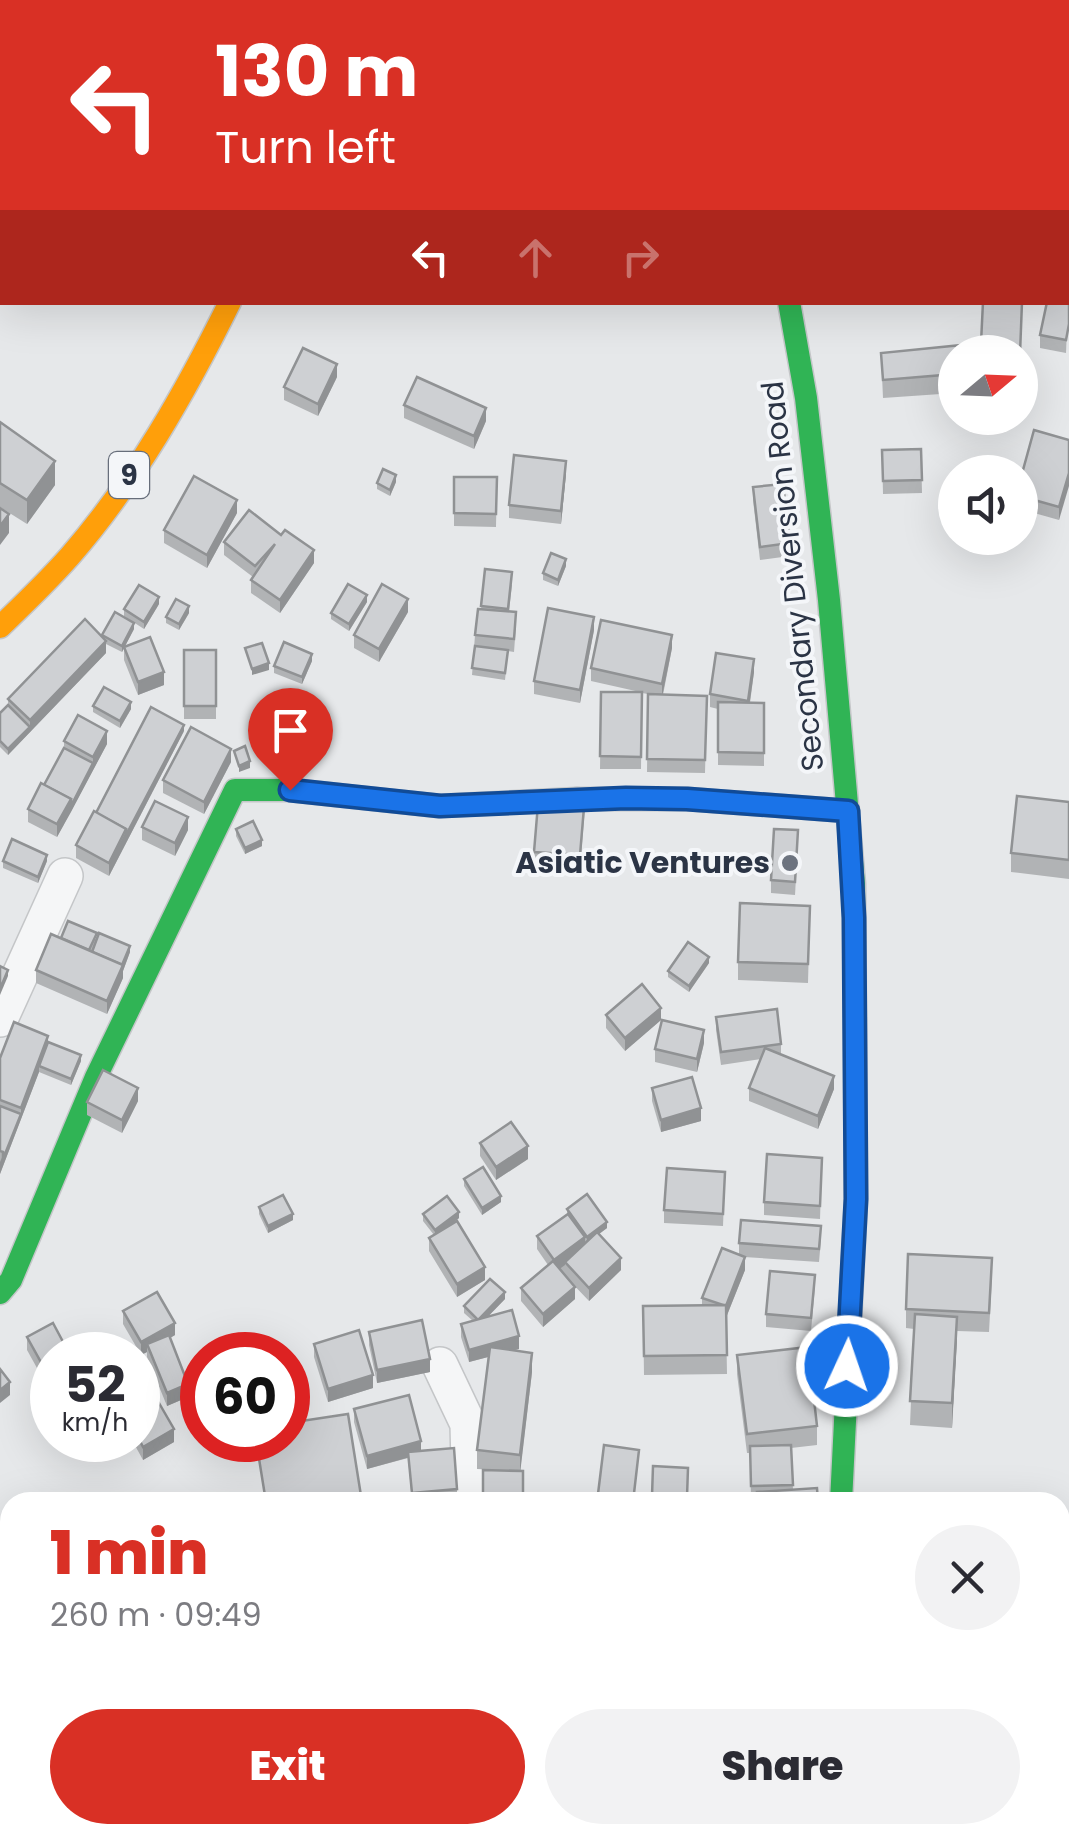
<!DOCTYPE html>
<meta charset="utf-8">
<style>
body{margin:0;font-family:Poppins,sans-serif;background:#f2f2f3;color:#2b2b33;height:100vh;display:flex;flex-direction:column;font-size:38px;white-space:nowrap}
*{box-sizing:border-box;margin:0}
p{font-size:32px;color:#7c7c81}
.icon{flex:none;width:55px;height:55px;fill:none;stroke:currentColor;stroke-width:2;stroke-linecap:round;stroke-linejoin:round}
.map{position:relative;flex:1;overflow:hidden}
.drawer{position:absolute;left:0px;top:1492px;width:1070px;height:352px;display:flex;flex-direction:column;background:#fff;border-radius:30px 30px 0 0;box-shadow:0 10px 40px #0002}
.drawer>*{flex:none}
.guide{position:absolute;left:0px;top:0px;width:1070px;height:305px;box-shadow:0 10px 40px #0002;background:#d93025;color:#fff;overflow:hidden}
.needle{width:65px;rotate:71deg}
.controls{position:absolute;left:938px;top:335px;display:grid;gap:20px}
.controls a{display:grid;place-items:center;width:100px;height:100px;border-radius:50%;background:#fff;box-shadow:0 10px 40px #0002;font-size:50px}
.speed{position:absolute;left:30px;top:1332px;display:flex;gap:20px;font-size:50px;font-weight:700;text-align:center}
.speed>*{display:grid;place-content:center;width:130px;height:130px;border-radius:50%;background:#fff;box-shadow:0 10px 40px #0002;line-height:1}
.speed small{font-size:25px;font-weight:400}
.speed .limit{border:15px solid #d22;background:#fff;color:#111}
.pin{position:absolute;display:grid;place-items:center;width:85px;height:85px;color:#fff;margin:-102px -42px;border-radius:50% 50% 50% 0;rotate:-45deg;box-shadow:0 0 10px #0007}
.pin .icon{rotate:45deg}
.me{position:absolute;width:110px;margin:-55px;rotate:3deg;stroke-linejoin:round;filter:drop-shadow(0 0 8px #0008)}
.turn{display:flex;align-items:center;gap:35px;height:210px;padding:0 50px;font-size:45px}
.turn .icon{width:130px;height:130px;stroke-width:2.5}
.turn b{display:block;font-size:70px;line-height:85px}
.lanes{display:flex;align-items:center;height:95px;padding:0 50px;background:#0003;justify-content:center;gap:50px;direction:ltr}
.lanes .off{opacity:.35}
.round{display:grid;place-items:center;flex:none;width:105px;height:105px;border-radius:52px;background:#f2f2f3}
.summary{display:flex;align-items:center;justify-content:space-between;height:170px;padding:0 50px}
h1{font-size:60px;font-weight:800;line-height:75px;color:#d93025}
.primary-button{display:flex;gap:20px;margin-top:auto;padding:20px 50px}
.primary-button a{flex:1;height:115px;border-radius:60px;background:#d93025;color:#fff;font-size:40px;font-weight:800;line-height:115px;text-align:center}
.primary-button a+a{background:#f2f2f3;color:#2b2b33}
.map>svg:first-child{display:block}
</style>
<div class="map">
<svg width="1069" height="1844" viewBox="0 0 1069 1844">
<rect width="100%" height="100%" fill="#e6e8ea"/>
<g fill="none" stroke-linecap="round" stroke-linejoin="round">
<!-- street casing -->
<g stroke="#c4c6c8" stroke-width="38">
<g id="street">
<path d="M0 1019 65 876"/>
<path d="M440 1365 468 1424 470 1502"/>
</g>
</g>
<!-- fast casing -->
<g stroke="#c4c6c8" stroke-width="25">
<g id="fast">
<path d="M312 0V2"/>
<path d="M614 0 617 2"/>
<path d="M789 302 806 398 829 600 854 884 856 1199 841 1502"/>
<path d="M0 1293 11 1280 96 1077 235 790H290L439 806 577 799"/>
<path d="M796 1844 797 1835"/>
</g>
</g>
<!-- slow casing -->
<g stroke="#c4c6c8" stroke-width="25">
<g id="slow">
<path d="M0 627C24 604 48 581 70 556 136 480 186 391 230 302"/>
<path d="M577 799H687L848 811"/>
</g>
</g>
<!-- street -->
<use href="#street" stroke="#f5f6f7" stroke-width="35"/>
<!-- fast -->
<use href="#fast" stroke="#30b455" stroke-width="22"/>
<!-- slow -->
<use href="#slow" stroke="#ff9f0a" stroke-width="22"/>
</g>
<!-- wall -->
<g fill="#b1b3b5">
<path d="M1068 302 1066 353 1040 348V335Z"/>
<path d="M981 343 1020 352H955V393L883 398 881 353Z"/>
<path d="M337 377 318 416 284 400V387Z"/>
<path d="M404 405 486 421 474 449 404 418Z"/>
<path d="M0 422 55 485 27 524 0 507Z"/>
<path d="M1069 440 1059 520 1020 509V481Z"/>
<path d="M921 449 922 493 883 494 882 450Z"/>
<path d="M566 474 561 524 509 518V505Z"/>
<path d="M454 477H497L496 527 454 526Z"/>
<path d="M396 482 390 496 377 489V483Z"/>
<path d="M753 487 790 543V556L760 560 753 500Z"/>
<path d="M237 513 207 568 164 543V530Z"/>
<path d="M224 542 314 563 280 613 251 593V580L253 577 224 555Z"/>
<path d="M566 566 558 586 543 580V573Z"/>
<path d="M485 569 512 585 509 611 516 625 514 652 508 651 505 680 472 675 475 635 481 609Z"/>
<path d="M367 602 349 631 331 619V613Z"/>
<path d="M159 604 144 629 124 616V609Z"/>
<path d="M408 612 379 662 354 648V635Z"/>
<path d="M189 613 179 630 166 623V617Z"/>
<path d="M134 629 125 646 164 685 138 695 124 660V648L122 652 106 644V653L8 755 0 747V713L8 705V699L102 636V635Z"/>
<path d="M594 630 580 703 534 694V681Z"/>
<path d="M672 648 663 695 707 696 705 773 647 772 648 694 642 693 641 769H600L601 692H640L591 681V668Z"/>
<rect x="184" y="650" width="32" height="69"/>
<path d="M312 661 302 684 274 673V666Z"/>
<path d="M754 672 750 703H764V766L718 765V709L710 707V694Z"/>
<path d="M93 706 131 709 120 728 93 712Z"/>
<path d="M184 731 109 876 76 858V845L96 813Z"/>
<path d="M64 741 107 744 57 837 28 822V809L44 785 64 748Z"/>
<path d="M231 762 204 814 163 793V780Z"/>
<path d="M1069 802V879L1011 872V853Z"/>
<path d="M585 808 580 868 534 865V852Z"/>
<path d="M142 827 188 830 175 856 142 840Z"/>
<path d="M236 829 262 846 245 854 236 836Z"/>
<path d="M798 843 795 895 771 893V880Z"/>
<path d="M3 861H47L38 883 3 868Z"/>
<path d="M810 906 808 983 738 980V962Z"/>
<path d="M61 938 97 939 130 952 123 971V978L107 1014 36 983V970Z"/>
<path d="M709 963 689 992 668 977V971Z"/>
<path d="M606 1015 661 1020 625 1051 606 1028Z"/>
<path d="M716 1017 781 1044V1055L834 1089 818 1129 749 1101V1088L761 1059 721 1065 716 1030Z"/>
<path d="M48 1042 81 1061 71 1085 39 1072 0 1174V1058Z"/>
<path d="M704 1043 697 1072 655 1062V1049Z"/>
<path d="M652 1088 701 1121 661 1132 652 1101Z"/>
<path d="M138 1101 122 1133 87 1115V1102Z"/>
<path d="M480 1143 528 1159 496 1180 480 1156Z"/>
<path d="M822 1158 820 1219 764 1215V1202Z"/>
<path d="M725 1172 723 1226 664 1223V1210Z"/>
<path d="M464 1179 501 1202 482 1215 464 1186Z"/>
<path d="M259 1207 293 1220 268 1233 259 1214Z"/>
<path d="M567 1209 607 1228 599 1234 621 1270 589 1301 569 1280 575 1299 543 1327 521 1301V1288L548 1265 537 1249V1236L567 1214Z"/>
<path d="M423 1214 459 1218 451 1225 485 1280 457 1297 429 1251V1238L434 1235 423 1221Z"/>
<path d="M821 1239 819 1262 744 1257 745 1270 726 1318 727 1374 644 1375 643 1306H702V1298L739 1254V1243Z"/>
<path d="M992 1277 989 1332 957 1331 952 1428 910 1425 914 1329 906 1328V1309Z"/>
<path d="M815 1287 811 1331 766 1327V1314Z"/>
<path d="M505 1299 487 1317 519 1349 514 1350 532 1372 520 1471 477 1469V1450L488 1357 469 1362 461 1337V1324L473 1321 464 1313V1306Z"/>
<path d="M123 1311 175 1335 170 1338 188 1397 167 1406 147 1357V1352L141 1355 123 1324Z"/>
<path d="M369 1332 430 1372 377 1383 369 1345Z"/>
<path d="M27 1337 52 1355V1382L47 1386 27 1350Z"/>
<path d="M314 1344 373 1388 328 1402 314 1357Z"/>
<path d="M737 1355 817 1426V1445L791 1448 793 1490 751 1499 750 1453H747L737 1374Z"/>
<path d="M354 1409 421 1451 457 1489V1502H412L408 1458 367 1469 354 1422Z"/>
<path d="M138 1415 174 1442 143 1460 132 1440H138Z"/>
<path d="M653 1466 688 1468 687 1502H652Z"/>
<path d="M630 1835H715L714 1844H630Z"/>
<path d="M719 1835H790L789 1844H719Z"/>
</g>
<!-- shaded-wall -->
<g fill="#909294">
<path d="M337 364V377L318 416V404Z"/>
<path d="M486 408V421L474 449V436Z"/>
<path d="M55 461V485L27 524V500Z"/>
<path d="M566 461V474L561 524V511Z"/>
<path d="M1069 473V486L1059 520V507Z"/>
<path d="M396 475V482L390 496V490Z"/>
<path d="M237 500V513L207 568V555Z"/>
<path d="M9 514V533L0 545V526Z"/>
<path d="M314 550V563L280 613V600Z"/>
<path d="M566 559V566L558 586V580Z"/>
<path d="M367 595V602L349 631V624Z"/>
<path d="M159 597V604L144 629V622Z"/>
<path d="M408 599V612L379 662V649Z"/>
<path d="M189 606V613L179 630V624Z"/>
<path d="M594 617V630L580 703V690Z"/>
<path d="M134 623V629L122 652V646Z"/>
<path d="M672 635V648L662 697V684Z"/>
<path d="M106 641V653L8 755V749L30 727V720Z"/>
<path d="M312 654V661L302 684V677Z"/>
<path d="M754 659V672L748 714V701Z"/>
<path d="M269 663V670L252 675V669Z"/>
<path d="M164 672V685L138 695V682Z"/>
<path d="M131 702V709L120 728V721Z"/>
<path d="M184 725V731L109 876V863Z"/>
<path d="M107 731V744L71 812V806L93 763V757Z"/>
<path d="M231 749V762L204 814V802Z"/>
<path d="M250 761V768L239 772V766Z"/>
<path d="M71 799V812L57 837V824Z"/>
<path d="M188 817V830L175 856V843Z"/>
<path d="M262 840V846L245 854V848Z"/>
<path d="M47 855V861L38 883V877Z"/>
<path d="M130 946V952L123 971V978L107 1014V1001Z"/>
<path d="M709 957V963L689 992V986Z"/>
<path d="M8 970V976L0 995V989Z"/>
<path d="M661 1008V1020L625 1051V1038Z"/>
<path d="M704 1030V1043L697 1072V1059Z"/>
<path d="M48 1036V1049L39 1066V1072L0 1174V1162L21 1114V1108Z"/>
<path d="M81 1055V1061L71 1085V1079Z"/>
<path d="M834 1076V1089L818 1129V1116Z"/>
<path d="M138 1088V1101L122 1133V1120Z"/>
<path d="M701 1108V1121L661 1132V1120Z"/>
<path d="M528 1146V1159L496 1180V1167Z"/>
<path d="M501 1196V1202L482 1215V1208Z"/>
<path d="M459 1212V1218L435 1237V1230Z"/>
<path d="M293 1214V1220L268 1233V1226Z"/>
<path d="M607 1222V1228L587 1243V1237Z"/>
<path d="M585 1237V1250L565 1262V1265L554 1273V1260Z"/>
<path d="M745 1257V1270L725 1320V1307Z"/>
<path d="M621 1258V1270L589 1301V1288Z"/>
<path d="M485 1267V1280L457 1297V1284Z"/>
<path d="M575 1287V1299L543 1327V1314Z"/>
<path d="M505 1292V1299L478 1327V1320Z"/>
<path d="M957 1317V1341L952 1428V1403Z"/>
<path d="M175 1323V1335L150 1350 147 1344V1352L141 1355V1342Z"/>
<path d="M519 1336V1349L469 1362V1350Z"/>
<path d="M532 1353V1372L520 1474V1455Z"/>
<path d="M430 1359V1372L377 1383V1370Z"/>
<path d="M52 1369V1382L47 1386V1373Z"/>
<path d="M373 1375V1388L328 1402V1389Z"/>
<path d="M10 1382V1395L0 1403V1390Z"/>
<path d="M188 1384V1397L167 1406V1393Z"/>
<path d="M146 1387V1400L138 1404V1392Z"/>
<path d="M174 1429V1442L143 1460V1447Z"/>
<path d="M421 1441V1454L367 1469V1456Z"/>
<path d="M935 1835H940L938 1844H933Z"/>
</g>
<!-- building -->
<g fill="#ced0d3" stroke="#909294" stroke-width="2.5">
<path d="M1068 210 1069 212V250L1068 251Z"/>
<path d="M1068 301 1069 302V324L1066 340 1040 335 1047 302Z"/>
<path d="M983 302H1022L1020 354 955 352V374L883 380 881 353 981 343Z"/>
<path d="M303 348 337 364 318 404 284 387Z"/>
<path d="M417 377 486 408 474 436 404 405Z"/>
<path d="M0 422 55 461 27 500 0 483Z"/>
<path d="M1034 430 1069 440V473L1059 507 1020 496V481Z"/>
<path d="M921 449 922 480 883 481 882 450Z"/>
<path d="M514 455 566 461 561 511 509 505Z"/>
<path d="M383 469 396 475 390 490 377 483Z"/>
<path d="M194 476 237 500 207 555 164 530Z"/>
<path d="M454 477H497L496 514 454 513Z"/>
<path d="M783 484 790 543 760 547 753 487Z"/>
<path d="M0 508 9 514 0 526Z"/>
<path d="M249 510 281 535 285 530 314 550 280 600 251 580 275 544 255 566 224 542Z"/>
<path d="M551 553 566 559 558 580 543 573Z"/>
<path d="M485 569 512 572 508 609 481 606Z"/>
<path d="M348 584 367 595 349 624 331 613Z"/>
<path d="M382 584 408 599 379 649 354 635Z"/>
<path d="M139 585 159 597 144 622 124 609Z"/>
<path d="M176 599 189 606 179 624 166 617Z"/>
<path d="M548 608 594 617 580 690 534 681Z"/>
<path d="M478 609 516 612 514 639 475 635Z"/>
<path d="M115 612 134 623 122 646 102 635Z"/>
<path d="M85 619 106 641 30 720 8 699Z"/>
<path d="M601 620 672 635 662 684 591 668Z"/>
<path d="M150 637 164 672 138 682 124 647Z"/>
<path d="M284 642 312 654 302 677 274 666Z"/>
<path d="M262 643 269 663 252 669 245 648Z"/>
<path d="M475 646 508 650 505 673 472 668Z"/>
<rect x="184" y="650" width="32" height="56"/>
<path d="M716 653 754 659 748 701 710 694Z"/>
<path d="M104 687 131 702 120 721 93 706Z"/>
<path d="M601 692H642L641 757 600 756Z"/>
<path d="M648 694 707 696 705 760 647 759Z"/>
<path d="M718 702 764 703V753L718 752Z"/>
<path d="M8 705 30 727 8 749 0 741V713Z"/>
<path d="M151 707 184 725 126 835V829L96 813Z"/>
<path d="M78 715 107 731 93 757 64 741Z"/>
<path d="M191 727 231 749 204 802 163 780Z"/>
<path d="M245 746 250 761 239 766 234 751Z"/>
<path d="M64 748 93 763 71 806V799L44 785Z"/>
<path d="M41 783 71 799 57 824 28 809Z"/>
<path d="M539 792 585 795 580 855 534 852Z"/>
<path d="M1017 796 1069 802V860L1011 853Z"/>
<path d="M155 801 188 817 175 843 142 827Z"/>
<path d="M94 811 126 829 109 863 76 845Z"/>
<path d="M253 821 262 840 245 848 236 829Z"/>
<path d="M774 829 798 830 795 882 771 880Z"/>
<path d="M12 839 47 855 38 877 3 861Z"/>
<path d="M740 903 810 906 808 964 738 962Z"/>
<path d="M68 921 97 933 89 950 61 938Z"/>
<path d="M99 933 130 946 122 965 92 952Z"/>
<path d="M51 934 123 965 107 1001 36 970Z"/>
<path d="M688 942 709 957 689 986 668 971Z"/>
<path d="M0 966 8 970 0 989Z"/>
<path d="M642 984 661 1008 625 1038 606 1015Z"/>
<path d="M777 1009 781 1044 721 1052 716 1017Z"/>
<path d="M662 1020 704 1030 697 1059 655 1049Z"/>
<path d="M14 1022 48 1036 21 1108 0 1100V1058Z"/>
<path d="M48 1042 81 1055 71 1079 39 1066Z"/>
<path d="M765 1048 834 1076 818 1116 749 1088Z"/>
<path d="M103 1070 138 1088 122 1120 87 1102Z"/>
<path d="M692 1077 701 1108 661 1120 652 1088Z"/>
<path d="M0 1106 21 1114 3 1159V1152L0 1151Z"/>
<path d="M511 1122 528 1146 496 1167 480 1143Z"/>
<path d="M767 1154 822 1158 820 1206 764 1202Z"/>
<path d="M483 1167 501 1196 482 1208 464 1179Z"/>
<path d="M667 1168 725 1172 723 1214 664 1210Z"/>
<path d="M587 1194 607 1222 587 1237 567 1209Z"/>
<path d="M283 1195 293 1214 268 1226 259 1207Z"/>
<path d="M447 1196 459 1212 435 1230 423 1214Z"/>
<path d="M568 1214 585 1237 554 1260 537 1236Z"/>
<path d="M741 1220 821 1226 819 1249 739 1243Z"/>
<path d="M457 1221 485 1267 457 1284 429 1238Z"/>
<path d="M597 1232 621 1258 589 1288 565 1262Z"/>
<path d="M722 1248 745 1257 726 1306 702 1298Z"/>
<path d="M908 1254 992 1258 989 1313 906 1309Z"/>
<path d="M553 1261 575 1287 543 1314 521 1288Z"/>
<path d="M770 1271 815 1275 811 1318 766 1314Z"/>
<path d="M490 1279 505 1292 478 1320 464 1306Z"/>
<path d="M157 1292 175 1323 141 1342 123 1311Z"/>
<path d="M726 1305 727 1355 644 1356 643 1306Z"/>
<path d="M512 1310 519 1336 469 1350 461 1324Z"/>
<path d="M915 1314 957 1317 952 1403 910 1401Z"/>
<path d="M422 1320 430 1359 377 1370 369 1332Z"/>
<path d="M53 1323 70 1355H52V1369L47 1373 27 1337Z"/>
<path d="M359 1330 373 1375 328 1389 314 1344Z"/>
<path d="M169 1335 188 1384 167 1393 147 1344Z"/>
<path d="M260 1341 263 1355H203L202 1352Z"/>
<path d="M490 1347 532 1353 520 1455 477 1450Z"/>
<path d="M808 1347 817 1426 747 1434 737 1355Z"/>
<path d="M0 1369 10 1382 0 1390Z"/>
<path d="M138 1372 146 1387 138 1392Z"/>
<path d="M409 1395 421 1441 367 1456 354 1409Z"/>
<path d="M159 1403 174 1429 143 1447 138 1437V1415Z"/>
<path d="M348 1414 362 1502H266L256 1440H288V1423Z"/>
<path d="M604 1445 639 1450 633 1502H597Z"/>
<path d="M791 1445 793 1485 751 1486 750 1446Z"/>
<path d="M454 1448 457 1489 412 1493 408 1452Z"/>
<path d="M653 1466 688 1468 687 1497 652 1496Z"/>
<path d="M483 1470 523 1471V1502H483Z"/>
<path d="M817 1488 818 1502H758L757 1492Z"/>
<path d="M630 1835H712L711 1844H690L630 1836Z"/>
<path d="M719 1835H788V1844L719 1839Z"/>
<path d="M859 1835H935L933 1844H857Z"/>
</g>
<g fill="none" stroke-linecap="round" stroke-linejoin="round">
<!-- route casing -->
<g stroke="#114b97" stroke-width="25">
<path id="route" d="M290 790 440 806 626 798 687 799 848 811 854 918 856 1199 847 1366"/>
</g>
<!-- route -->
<use href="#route" stroke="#1a73e8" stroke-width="18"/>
</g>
<!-- markers -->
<circle fill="#6c737f" stroke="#f4f6f9" stroke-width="4" cx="790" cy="863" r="10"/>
<g text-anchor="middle" stroke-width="8" stroke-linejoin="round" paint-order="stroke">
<!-- shield labels -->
<rect fill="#f4f6f9" stroke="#676e7b" stroke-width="2.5" x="109" y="452" width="40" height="46" rx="8"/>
<g font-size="28" font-weight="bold" fill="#2b3445">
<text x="129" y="485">9</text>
</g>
<!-- street labels -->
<g font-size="30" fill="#2b3445" stroke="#f4f6f9">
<text transform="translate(793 576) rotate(-96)" y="10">Secondary Diversion Road</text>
</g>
<!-- poi labels -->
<g font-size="30" font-weight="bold" fill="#2b3445" stroke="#f4f6f9" text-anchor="end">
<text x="770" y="873">Asiatic Ventures</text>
</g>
</g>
</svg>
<div class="controls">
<a><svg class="needle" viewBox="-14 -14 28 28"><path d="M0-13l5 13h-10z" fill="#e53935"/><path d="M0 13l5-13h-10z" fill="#7c7c81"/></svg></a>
<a><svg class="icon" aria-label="sound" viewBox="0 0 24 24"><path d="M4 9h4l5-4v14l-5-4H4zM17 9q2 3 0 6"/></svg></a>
</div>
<div class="speed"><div>52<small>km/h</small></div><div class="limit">60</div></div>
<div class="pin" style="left:290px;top:790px;background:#d93025"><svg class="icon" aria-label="arrive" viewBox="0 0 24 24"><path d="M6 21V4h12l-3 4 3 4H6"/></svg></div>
<svg class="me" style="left:847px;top:1366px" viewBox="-20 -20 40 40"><circle r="17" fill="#1a73e8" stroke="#fff" stroke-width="3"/><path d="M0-11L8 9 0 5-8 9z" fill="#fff"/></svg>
<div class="guide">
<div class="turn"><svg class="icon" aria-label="left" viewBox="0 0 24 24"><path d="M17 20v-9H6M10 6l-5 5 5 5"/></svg><div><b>130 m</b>Turn left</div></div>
<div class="lanes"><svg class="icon" aria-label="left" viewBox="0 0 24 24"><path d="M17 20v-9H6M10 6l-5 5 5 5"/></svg><svg class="icon off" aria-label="ahead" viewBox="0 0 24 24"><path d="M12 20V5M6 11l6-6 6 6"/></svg><svg class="icon off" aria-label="right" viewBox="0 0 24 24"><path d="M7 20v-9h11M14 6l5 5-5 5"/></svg></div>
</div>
<section class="drawer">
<div class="summary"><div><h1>1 min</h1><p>260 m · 09:49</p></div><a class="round"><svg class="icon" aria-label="close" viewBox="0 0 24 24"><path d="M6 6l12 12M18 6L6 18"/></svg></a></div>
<div class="primary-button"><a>Exit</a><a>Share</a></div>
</section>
</div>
